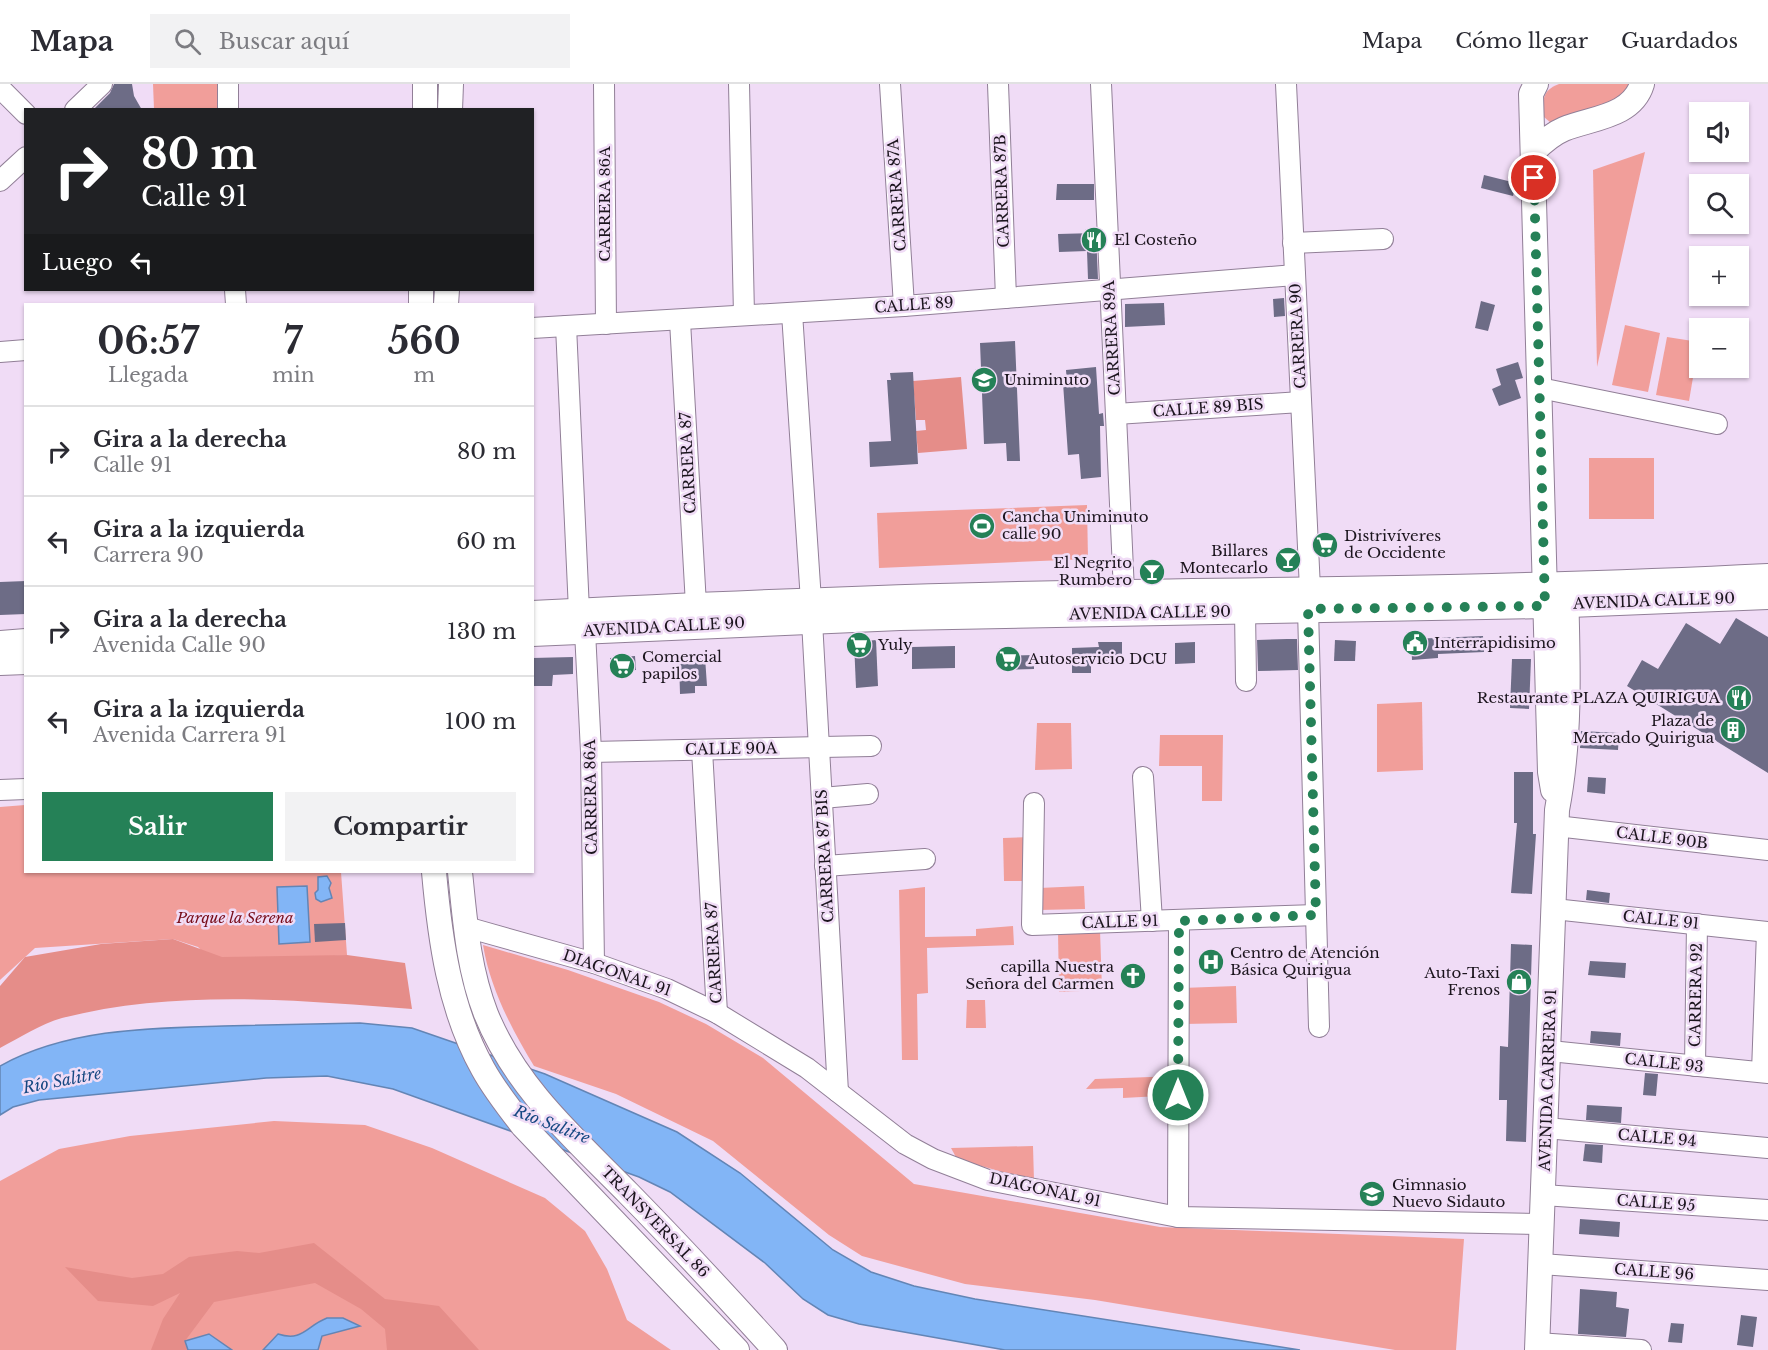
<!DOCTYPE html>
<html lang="es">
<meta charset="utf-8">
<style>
body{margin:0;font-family:"Libre Baskerville",serif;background:#f2f2f3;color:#2b2b33;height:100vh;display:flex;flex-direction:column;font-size:22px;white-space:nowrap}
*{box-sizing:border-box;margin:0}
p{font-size:20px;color:#7c7c81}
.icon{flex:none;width:33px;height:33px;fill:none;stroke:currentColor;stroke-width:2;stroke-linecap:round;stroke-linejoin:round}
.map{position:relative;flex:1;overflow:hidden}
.side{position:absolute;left:24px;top:219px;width:510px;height:570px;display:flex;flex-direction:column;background:#fff;border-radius:0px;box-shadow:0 2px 4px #0004}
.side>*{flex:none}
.banner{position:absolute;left:24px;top:24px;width:510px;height:183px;border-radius:0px;box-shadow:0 2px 4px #0004;background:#202124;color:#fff;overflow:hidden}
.buttons{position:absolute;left:1689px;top:18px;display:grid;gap:12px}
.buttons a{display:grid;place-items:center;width:60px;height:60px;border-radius:0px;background:#fff;box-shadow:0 2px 4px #0004;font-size:30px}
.pin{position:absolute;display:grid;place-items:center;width:51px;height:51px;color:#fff;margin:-26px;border:3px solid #fff;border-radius:50%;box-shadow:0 2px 6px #0007}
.me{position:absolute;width:66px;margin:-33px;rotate:0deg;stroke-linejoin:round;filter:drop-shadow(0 0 4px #0008)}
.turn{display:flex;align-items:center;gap:21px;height:126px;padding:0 18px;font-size:27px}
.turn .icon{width:78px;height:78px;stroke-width:2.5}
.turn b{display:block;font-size:42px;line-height:51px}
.then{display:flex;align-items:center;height:57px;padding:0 18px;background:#0003;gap:12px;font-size:22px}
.eta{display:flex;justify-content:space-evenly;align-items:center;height:102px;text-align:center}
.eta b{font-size:36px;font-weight:700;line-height:42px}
.primary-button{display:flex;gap:12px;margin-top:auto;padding:12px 18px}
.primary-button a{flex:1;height:69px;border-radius:0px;background:#258157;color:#fff;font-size:24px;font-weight:700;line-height:69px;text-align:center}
.primary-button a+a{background:#f2f2f3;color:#2b2b33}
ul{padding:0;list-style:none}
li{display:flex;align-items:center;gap:18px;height:90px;padding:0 18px;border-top:2px solid #e1e1e2}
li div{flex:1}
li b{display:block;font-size:22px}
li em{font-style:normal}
header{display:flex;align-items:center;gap:36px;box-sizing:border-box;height:84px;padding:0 30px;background:#fff;border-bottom:2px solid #e1e1e2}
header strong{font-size:28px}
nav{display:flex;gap:33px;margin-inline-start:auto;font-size:21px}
.search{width:420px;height:54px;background:#f2f2f3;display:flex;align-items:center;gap:15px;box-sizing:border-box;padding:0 21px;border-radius:0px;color:#7c7c81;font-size:22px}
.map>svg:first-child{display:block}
</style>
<header>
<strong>Mapa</strong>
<div class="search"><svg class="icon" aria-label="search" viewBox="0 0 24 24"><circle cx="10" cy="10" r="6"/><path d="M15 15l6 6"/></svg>Buscar aquí</div>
<nav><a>Mapa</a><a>Cómo llegar</a><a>Guardados</a></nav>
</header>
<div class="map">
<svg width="1768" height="1266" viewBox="0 0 1768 1266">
<rect width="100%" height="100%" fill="#f0dcf6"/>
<!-- green -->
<g fill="#f19e9a">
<path d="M153 0H217L219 25H154Z"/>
<path d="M1559 0H1636L1624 15 1551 39 1544 33C1542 17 1542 6 1559 0Z"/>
<path d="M1645 68 1597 283 1593 86Z"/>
<path d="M1625 241 1660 249 1648 308 1612 301Z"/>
<path d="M1667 253 1699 258 1689 317 1656 311Z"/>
<rect x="1589" y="374" width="65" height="61"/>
<path d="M1087 421 1088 475 879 484 877 429Z"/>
<path d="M1422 618 1423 686 1377 688V620Z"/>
<path d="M1037 639H1071L1072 685 1035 686Z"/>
<path d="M1160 651H1223L1222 717H1202V682H1159Z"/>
<path d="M25 721 26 788H341L347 871 216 881 198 863 173 855 35 864 0 896V723Z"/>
<path d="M1033 753V797H1004L1003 754Z"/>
<path d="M1084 802 1085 825 1039 826V804Z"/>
<path d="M925 803V853L976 852V845L1013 842 1014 861 927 864 928 909 917 910 918 976H902L899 806Z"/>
<path d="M1100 846 1102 906 1059 908 1058 847Z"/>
<path d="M483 861 568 886 659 918 706 940 763 974 914 1100 1160 1143 1464 1155 1456 1266H1395L1095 1216 965 1200 862 1172 829 1151 713 1057 616 1010 534 982C512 946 490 904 483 861Z"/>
<path d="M1236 902 1237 939 1183 940 1182 904Z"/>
<path d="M967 916H985L986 944H966Z"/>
<path d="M1178 992V1011L1123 1014V1004L1086 1005 1095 995Z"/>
<path d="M274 1037 365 1041 432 1064 545 1114 585 1147 607 1185 627 1236 671 1266H0V1097L59 1065 130 1052Z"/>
<path d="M1033 1062 1034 1097 957 1075 951 1064Z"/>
</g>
<!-- forest -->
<g fill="#e58d89">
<path d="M961 293 967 365 918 369 916 347 926 346 925 336H916L913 297Z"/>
<path d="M173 855 222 873 347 871 405 879 412 925C297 916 176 905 62 934 41 940 19 954 0 964V902L25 873 101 860Z"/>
<path d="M314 1159 385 1215 439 1222 479 1266H387L385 1245 361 1225 315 1199 214 1218 185 1257 188 1266H151L163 1235 180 1209 153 1222 98 1217 65 1183 132 1194 163 1190 189 1173 237 1167 259 1169Z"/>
</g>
<!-- water -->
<g fill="#82b5f6" stroke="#6385b5" stroke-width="1.5">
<path d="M327 792 331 799 329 804 332 814 321 818 316 815 315 809 318 806V793Z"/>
<path d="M307 802 310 858 279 860 277 803Z"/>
<path d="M360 939 412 944 545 990 677 1048 740 1089 833 1166 871 1188 914 1202 975 1215 1300 1266H1005L859 1240 828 1231 803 1215 765 1179 670 1108 639 1093 393 1005 327 992 266 994 39 1016 13 1023 0 1031V982C67 945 148 944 223 942 269 941 315 940 360 939Z"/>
<path d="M327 1234H343L360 1242 322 1252 318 1266H263L278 1250C303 1258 306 1242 327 1234Z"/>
<path d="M209 1250 232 1266H188L185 1257Z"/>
</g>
<!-- building -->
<g fill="#6d6c86">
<path d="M114 0H132L134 12 142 26H93L110 9Z"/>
<path d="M1484 91 1516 99 1513 112 1481 104Z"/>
<path d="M1057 100H1094V116H1056Z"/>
<path d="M1096 149 1098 195H1088L1087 167 1059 168 1058 150Z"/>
<path d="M1284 214 1285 232 1274 233 1273 215Z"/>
<path d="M1481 217 1495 221 1488 247 1475 244Z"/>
<path d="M1164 219 1165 241 1125 243V220Z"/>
<path d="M1015 257 1020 377H1007L1006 359 984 360 980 259Z"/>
<path d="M1518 278 1523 294 1515 296 1521 314 1499 322 1492 305 1501 301 1496 285Z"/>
<path d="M1096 283 1099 330 1103 329 1104 342H1100L1101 393 1081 395 1079 370 1068 371 1063 299H1067L1066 286Z"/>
<path d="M913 288 918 380 870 383 869 358 891 357 887 296H891L890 289Z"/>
<path d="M26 497V530L0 531V498Z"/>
<path d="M1736 534 1768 553V689L1627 602 1642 576 1658 585 1686 539 1720 560Z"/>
<path d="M1483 552 1484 568 1438 570V574L1412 576 1411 555Z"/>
<path d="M1287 555H1297L1298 586 1258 587 1257 556Z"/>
<path d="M876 556 878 602 856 604 854 558Z"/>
<path d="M1335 556 1356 557 1355 577H1334Z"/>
<path d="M1098 558H1122V580H1091V589H1072V564L1099 563Z"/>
<path d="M1195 558V579L1175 580V559Z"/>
<path d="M955 562V584L912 585V563Z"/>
<path d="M1034 571V585L1003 586V572Z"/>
<path d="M635 572 636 586 611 588 610 574Z"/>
<path d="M573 573V590L553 591 552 602H532V574Z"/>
<path d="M705 573 707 602H695V609L680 610 679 575Z"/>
<path d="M1512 575H1531L1529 625 1510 624Z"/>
<path d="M1581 647 1619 649 1618 666 1580 664Z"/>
<path d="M1514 688H1533V750H1536L1532 810 1511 809 1517 739H1514Z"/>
<path d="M1588 693 1606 694 1605 710 1587 708Z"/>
<path d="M1587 806 1610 809 1609 819 1586 816Z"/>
<path d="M345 839 346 856 315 858 314 840Z"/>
<path d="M1511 860 1532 861 1526 1058 1506 1057 1507 1016H1499L1500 962 1508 963Z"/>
<path d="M1590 877 1626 879 1625 894 1588 891Z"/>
<path d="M1591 947 1621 949 1620 962 1590 959Z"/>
<path d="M1645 989 1658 990 1656 1012 1643 1011Z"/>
<path d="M1587 1021 1622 1023 1621 1039 1586 1036Z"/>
<path d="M1585 1060 1603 1061 1602 1079 1583 1077Z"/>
<path d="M1580 1135 1620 1138 1619 1153 1579 1150Z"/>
<path d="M1580 1205 1617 1208 1616 1223 1629 1225 1626 1253 1578 1250Z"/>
<path d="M1741 1231 1757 1233 1753 1263 1737 1261Z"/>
<path d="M1671 1239 1684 1240 1682 1259 1668 1258Z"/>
</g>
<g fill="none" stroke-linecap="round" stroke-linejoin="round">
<!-- minor casing -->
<g stroke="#917f97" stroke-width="22">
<g id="minor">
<path d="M228 0V26"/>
<path d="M604 0 606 240"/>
<path d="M739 0 744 231"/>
<path d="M890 0 904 222"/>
<path d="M998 0 1006 214"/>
<path d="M1101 0 1124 508"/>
<path d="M1286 0 1310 505"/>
<path d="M0 4 26 30"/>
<path d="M75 26 102 0"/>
<path d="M0 97 26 73"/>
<path d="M1293 159 1383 155"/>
<path d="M235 206 236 220"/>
<path d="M792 229 811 517"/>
<path d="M680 237 696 521"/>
<path d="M566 242 579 527"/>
<path d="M532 244 904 222 1295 191"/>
<path d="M0 268 26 266"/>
<path d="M1540 304 1717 340"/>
<path d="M1116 330 1301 318"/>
<path d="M1308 525 1319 943"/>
<path d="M1245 526 1246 597"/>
<path d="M812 537 838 1008"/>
<path d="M585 547 591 668 594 879"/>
<path d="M702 666 717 929"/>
<path d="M591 668 871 662"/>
<path d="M1143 693 1152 837"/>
<path d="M0 706 26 705"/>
<path d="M822 714 868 710"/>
<path d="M1034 719 1032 841 1316 831"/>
<path d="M1556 742 1768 766"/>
<path d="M825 782 925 775"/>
<path d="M1554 825 1768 848"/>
<path d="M466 843 594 879 667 905 717 929 807 984 905 1060 933 1075 988 1096 1178 1133 1542 1140"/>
<path d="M1560 968 1768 989"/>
<path d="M1695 982 1697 840"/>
<path d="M1762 988 1767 848"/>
<path d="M1546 1044 1768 1064"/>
<path d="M1543 1111 1768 1126"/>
<path d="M1178 1133 1179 837"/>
<path d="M1541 1180 1768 1196"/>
<path d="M1537 1259 1641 1266"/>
</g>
</g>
<!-- major casing -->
<g stroke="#917f97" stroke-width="26">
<g id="major">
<path d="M1536 0 1531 10 1550 688 1553 706"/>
<path d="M425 26V0"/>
<path d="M450 26 451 0"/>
<path d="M1534 67C1543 58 1552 50 1564 45 1591 34 1632 33 1642 0"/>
<path d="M421 220V206"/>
<path d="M446 220 447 206"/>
<path d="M532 529C710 520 888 512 1066 509 1300 505 1534 504 1768 492"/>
<path d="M532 550 900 534 1545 522 1768 513"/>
<path d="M0 559 26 557"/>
<path d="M0 579 26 578"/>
<path d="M434 788C440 855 449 924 483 985 494 1005 508 1023 523 1042L737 1266"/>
<path d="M460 788C465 836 468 884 486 930 516 1004 574 1054 629 1110 679 1161 727 1213 775 1266"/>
<path d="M1537 1266 1557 726C1571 653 1568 579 1566 505"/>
</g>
</g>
<!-- minor -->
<use href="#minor" stroke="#fff" stroke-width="20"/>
<!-- major -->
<use href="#major" stroke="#fff" stroke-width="24"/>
</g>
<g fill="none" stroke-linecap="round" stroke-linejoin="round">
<!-- route -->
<path stroke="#258157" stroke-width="10" stroke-dasharray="0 18" d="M1178 1011 1179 837 1316 831 1308 525 1545 522 1534 94"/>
</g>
<!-- icons -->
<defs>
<g id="restaurant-disc" transform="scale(1.35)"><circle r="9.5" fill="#258157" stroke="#f0dcf6"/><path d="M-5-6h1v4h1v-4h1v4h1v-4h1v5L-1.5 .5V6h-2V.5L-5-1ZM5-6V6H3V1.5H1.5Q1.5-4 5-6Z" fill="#fff"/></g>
<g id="university-disc" transform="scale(1.35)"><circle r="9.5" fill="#258157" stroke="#f0dcf6"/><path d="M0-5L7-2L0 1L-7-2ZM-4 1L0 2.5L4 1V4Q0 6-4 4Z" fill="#fff"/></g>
<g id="stadium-disc" transform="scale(1.35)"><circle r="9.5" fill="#258157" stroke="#f0dcf6"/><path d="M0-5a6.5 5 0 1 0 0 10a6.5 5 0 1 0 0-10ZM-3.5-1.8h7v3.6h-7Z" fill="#fff"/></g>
<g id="supermarket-disc" transform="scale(1.35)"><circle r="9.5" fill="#258157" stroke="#f0dcf6"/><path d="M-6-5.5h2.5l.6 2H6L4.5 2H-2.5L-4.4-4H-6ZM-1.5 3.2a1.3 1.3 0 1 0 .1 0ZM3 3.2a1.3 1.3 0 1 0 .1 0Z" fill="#fff"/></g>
<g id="bar-disc" transform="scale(1.35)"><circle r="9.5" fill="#258157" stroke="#f0dcf6"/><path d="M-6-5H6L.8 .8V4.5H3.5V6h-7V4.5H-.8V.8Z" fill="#fff"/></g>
<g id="civic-disc" transform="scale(1.35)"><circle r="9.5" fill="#258157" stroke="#f0dcf6"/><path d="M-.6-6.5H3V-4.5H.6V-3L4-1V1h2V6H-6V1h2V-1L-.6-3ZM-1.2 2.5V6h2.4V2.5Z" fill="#fff"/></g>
<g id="building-disc" transform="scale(1.35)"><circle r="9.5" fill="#258157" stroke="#f0dcf6"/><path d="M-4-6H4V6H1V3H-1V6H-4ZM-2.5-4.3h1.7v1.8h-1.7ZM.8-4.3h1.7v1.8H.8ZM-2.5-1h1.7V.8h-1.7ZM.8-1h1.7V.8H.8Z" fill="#fff"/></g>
<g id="hospital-disc" transform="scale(1.35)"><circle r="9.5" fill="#258157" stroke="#f0dcf6"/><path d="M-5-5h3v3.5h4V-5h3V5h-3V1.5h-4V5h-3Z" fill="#fff"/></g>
<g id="church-disc" transform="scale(1.35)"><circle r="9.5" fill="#258157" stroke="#f0dcf6"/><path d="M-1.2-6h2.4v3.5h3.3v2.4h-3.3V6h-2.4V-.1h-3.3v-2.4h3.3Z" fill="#fff"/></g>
<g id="shop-disc" transform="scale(1.35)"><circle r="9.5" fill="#258157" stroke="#f0dcf6"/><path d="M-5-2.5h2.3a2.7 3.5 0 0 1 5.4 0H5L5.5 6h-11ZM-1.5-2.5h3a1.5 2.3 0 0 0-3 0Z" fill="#fff"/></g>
<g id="school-disc" transform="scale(1.35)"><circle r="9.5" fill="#258157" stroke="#f0dcf6"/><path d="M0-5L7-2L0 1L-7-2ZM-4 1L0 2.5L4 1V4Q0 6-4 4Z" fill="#fff"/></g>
</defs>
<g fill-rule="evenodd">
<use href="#restaurant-disc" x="1094" y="156"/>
<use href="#university-disc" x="984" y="296"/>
<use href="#stadium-disc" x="982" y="442"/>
<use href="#supermarket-disc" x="1325" y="461"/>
<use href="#bar-disc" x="1288" y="476"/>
<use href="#bar-disc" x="1152" y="488"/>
<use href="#civic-disc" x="1415" y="559"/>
<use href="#supermarket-disc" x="859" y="561"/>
<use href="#supermarket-disc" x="1008" y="575"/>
<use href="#supermarket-disc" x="622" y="582"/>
<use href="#restaurant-disc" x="1739" y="614"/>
<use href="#building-disc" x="1733" y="646"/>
<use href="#hospital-disc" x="1211" y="878"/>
<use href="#church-disc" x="1133" y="892"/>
<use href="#shop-disc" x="1519" y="898"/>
<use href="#school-disc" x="1372" y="1110"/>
</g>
<g text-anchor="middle" stroke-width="5" stroke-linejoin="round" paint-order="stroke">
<!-- street labels -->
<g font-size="15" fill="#1b141d" stroke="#f0dcf6">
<text transform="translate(1002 107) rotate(-92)" y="5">CARRERA 87B</text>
<text transform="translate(897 111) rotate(-94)" y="5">CARRERA 87A</text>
<text transform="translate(605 120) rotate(-90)" y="5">CARRERA 86A</text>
<text transform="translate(914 221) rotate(-4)" y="5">CALLE 89</text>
<text transform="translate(1298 252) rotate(-93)" y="5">CARRERA 90</text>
<text transform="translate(1112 254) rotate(-93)" y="5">CARRERA 89A</text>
<text transform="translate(1208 324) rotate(-4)" y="5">CALLE 89 BIS</text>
<text transform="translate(688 379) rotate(-93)" y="5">CARRERA 87</text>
<text transform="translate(1654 517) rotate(-2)" y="5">AVENIDA CALLE 90</text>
<text transform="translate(1150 529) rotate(-1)" y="5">AVENIDA CALLE 90</text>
<text transform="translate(664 543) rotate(-3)" y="5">AVENIDA CALLE 90</text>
<text transform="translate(731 665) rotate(-1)" y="5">CALLE 90A</text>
<text transform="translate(591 713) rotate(-91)" y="5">CARRERA 86A</text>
<text transform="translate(1662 754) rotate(7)" y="5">CALLE 90B</text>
<text transform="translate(825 772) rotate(-93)" y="5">CARRERA 87 BIS</text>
<text transform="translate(1661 836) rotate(6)" y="5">CALLE 91</text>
<text transform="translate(1120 838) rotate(-2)" y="5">CALLE 91</text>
<text transform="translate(714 869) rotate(-93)" y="5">CARRERA 87</text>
<text transform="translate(617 889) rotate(19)" y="5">DIAGONAL 91</text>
<text transform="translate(1696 911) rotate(-89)" y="5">CARRERA 92</text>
<text transform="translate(1664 979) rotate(6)" y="5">CALLE 93</text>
<text transform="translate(1548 996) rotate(-88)" y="5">AVENIDA CARRERA 91</text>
<text transform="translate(1657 1054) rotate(5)" y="5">CALLE 94</text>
<text transform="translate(1045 1106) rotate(12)" y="5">DIAGONAL 91</text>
<text transform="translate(1656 1119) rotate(4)" y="5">CALLE 95</text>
<text transform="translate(655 1138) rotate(46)" y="5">TRANSVERSAL 86</text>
<text transform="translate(1654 1188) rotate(4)" y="5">CALLE 96</text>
</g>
<!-- poi labels -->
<g font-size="15" fill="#1b141d" stroke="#f0dcf6" text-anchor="start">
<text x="1114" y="161">El Costeño</text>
<text x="1004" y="301">Uniminuto</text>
<text x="1002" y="438">Cancha Uniminuto<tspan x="1002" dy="17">calle 90</tspan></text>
<text x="1344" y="457">Distrivíveres<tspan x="1344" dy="17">de Occidente</tspan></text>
<text x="1268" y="472" text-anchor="end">Billares<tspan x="1268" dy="17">Montecarlo</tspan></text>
<text x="1132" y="484" text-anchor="end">El Negrito<tspan x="1132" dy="17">Rumbero</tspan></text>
<text x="1434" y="564">Interrapidisimo</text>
<text x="878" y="566">Yuly</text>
<text x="642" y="578">Comercial<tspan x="642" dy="17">papilos</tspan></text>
<text x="1028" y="580">Autoservicio DCU</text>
<text x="1720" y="619" text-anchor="end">Restaurante PLAZA QUIRIGUA</text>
<text x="1714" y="642" text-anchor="end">Plaza de<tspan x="1714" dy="17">Mercado Quirigua</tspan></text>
<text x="1230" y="874">Centro de Atención<tspan x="1230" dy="17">Básica Quirigua</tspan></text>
<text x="1114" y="888" text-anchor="end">capilla Nuestra<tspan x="1114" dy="17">Señora del Carmen</tspan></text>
<text x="1500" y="894" text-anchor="end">Auto-Taxi<tspan x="1500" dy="17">Frenos</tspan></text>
<text x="1392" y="1106">Gimnasio<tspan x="1392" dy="17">Nuevo Sidauto</tspan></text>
</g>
<!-- park labels -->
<g font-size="15" font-style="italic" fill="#780d1a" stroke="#f0dcf6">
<text x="235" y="839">Parque la Serena</text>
</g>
<!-- water labels -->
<g font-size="16" font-style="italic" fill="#164882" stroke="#f0dcf6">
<text transform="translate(62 996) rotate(-11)" y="6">Río Salitre</text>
<text transform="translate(552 1040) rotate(21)" y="6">Río Salitre</text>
</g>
</g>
</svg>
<div class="buttons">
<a><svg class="icon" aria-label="sound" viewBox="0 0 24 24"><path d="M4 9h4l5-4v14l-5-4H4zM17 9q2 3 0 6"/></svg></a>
<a><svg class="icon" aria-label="search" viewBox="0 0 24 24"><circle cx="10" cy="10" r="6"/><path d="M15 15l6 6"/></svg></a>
<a>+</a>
<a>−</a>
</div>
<div class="pin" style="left:1534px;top:94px;background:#d93025"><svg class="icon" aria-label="arrive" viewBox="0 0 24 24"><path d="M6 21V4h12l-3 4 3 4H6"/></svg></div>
<svg class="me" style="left:1178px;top:1011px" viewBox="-20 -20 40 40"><circle r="17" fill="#258157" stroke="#fff" stroke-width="3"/><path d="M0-11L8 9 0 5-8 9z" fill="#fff"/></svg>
<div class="banner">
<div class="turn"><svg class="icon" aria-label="right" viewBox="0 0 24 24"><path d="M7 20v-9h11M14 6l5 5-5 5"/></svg><div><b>80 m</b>Calle 91</div></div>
<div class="then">Luego<svg class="icon" aria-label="left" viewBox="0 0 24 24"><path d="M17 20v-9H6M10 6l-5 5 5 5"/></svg></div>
</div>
<section class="side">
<div class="eta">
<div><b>06:57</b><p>Llegada</p></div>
<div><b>7</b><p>min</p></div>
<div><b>560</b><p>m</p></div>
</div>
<ul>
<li><svg class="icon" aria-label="right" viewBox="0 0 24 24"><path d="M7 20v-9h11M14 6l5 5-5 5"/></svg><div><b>Gira a la derecha</b><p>Calle 91</p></div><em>80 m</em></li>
<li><svg class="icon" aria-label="left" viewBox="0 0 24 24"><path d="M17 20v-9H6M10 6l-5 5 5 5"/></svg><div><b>Gira a la izquierda</b><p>Carrera 90</p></div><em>60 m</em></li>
<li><svg class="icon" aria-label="right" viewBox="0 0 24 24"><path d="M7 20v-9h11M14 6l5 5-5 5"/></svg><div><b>Gira a la derecha</b><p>Avenida Calle 90</p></div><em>130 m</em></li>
<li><svg class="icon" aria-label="left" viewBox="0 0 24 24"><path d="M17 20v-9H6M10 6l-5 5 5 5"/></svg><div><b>Gira a la izquierda</b><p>Avenida Carrera 91</p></div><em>100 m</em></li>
</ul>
<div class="primary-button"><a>Salir</a><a>Compartir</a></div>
</section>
</div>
